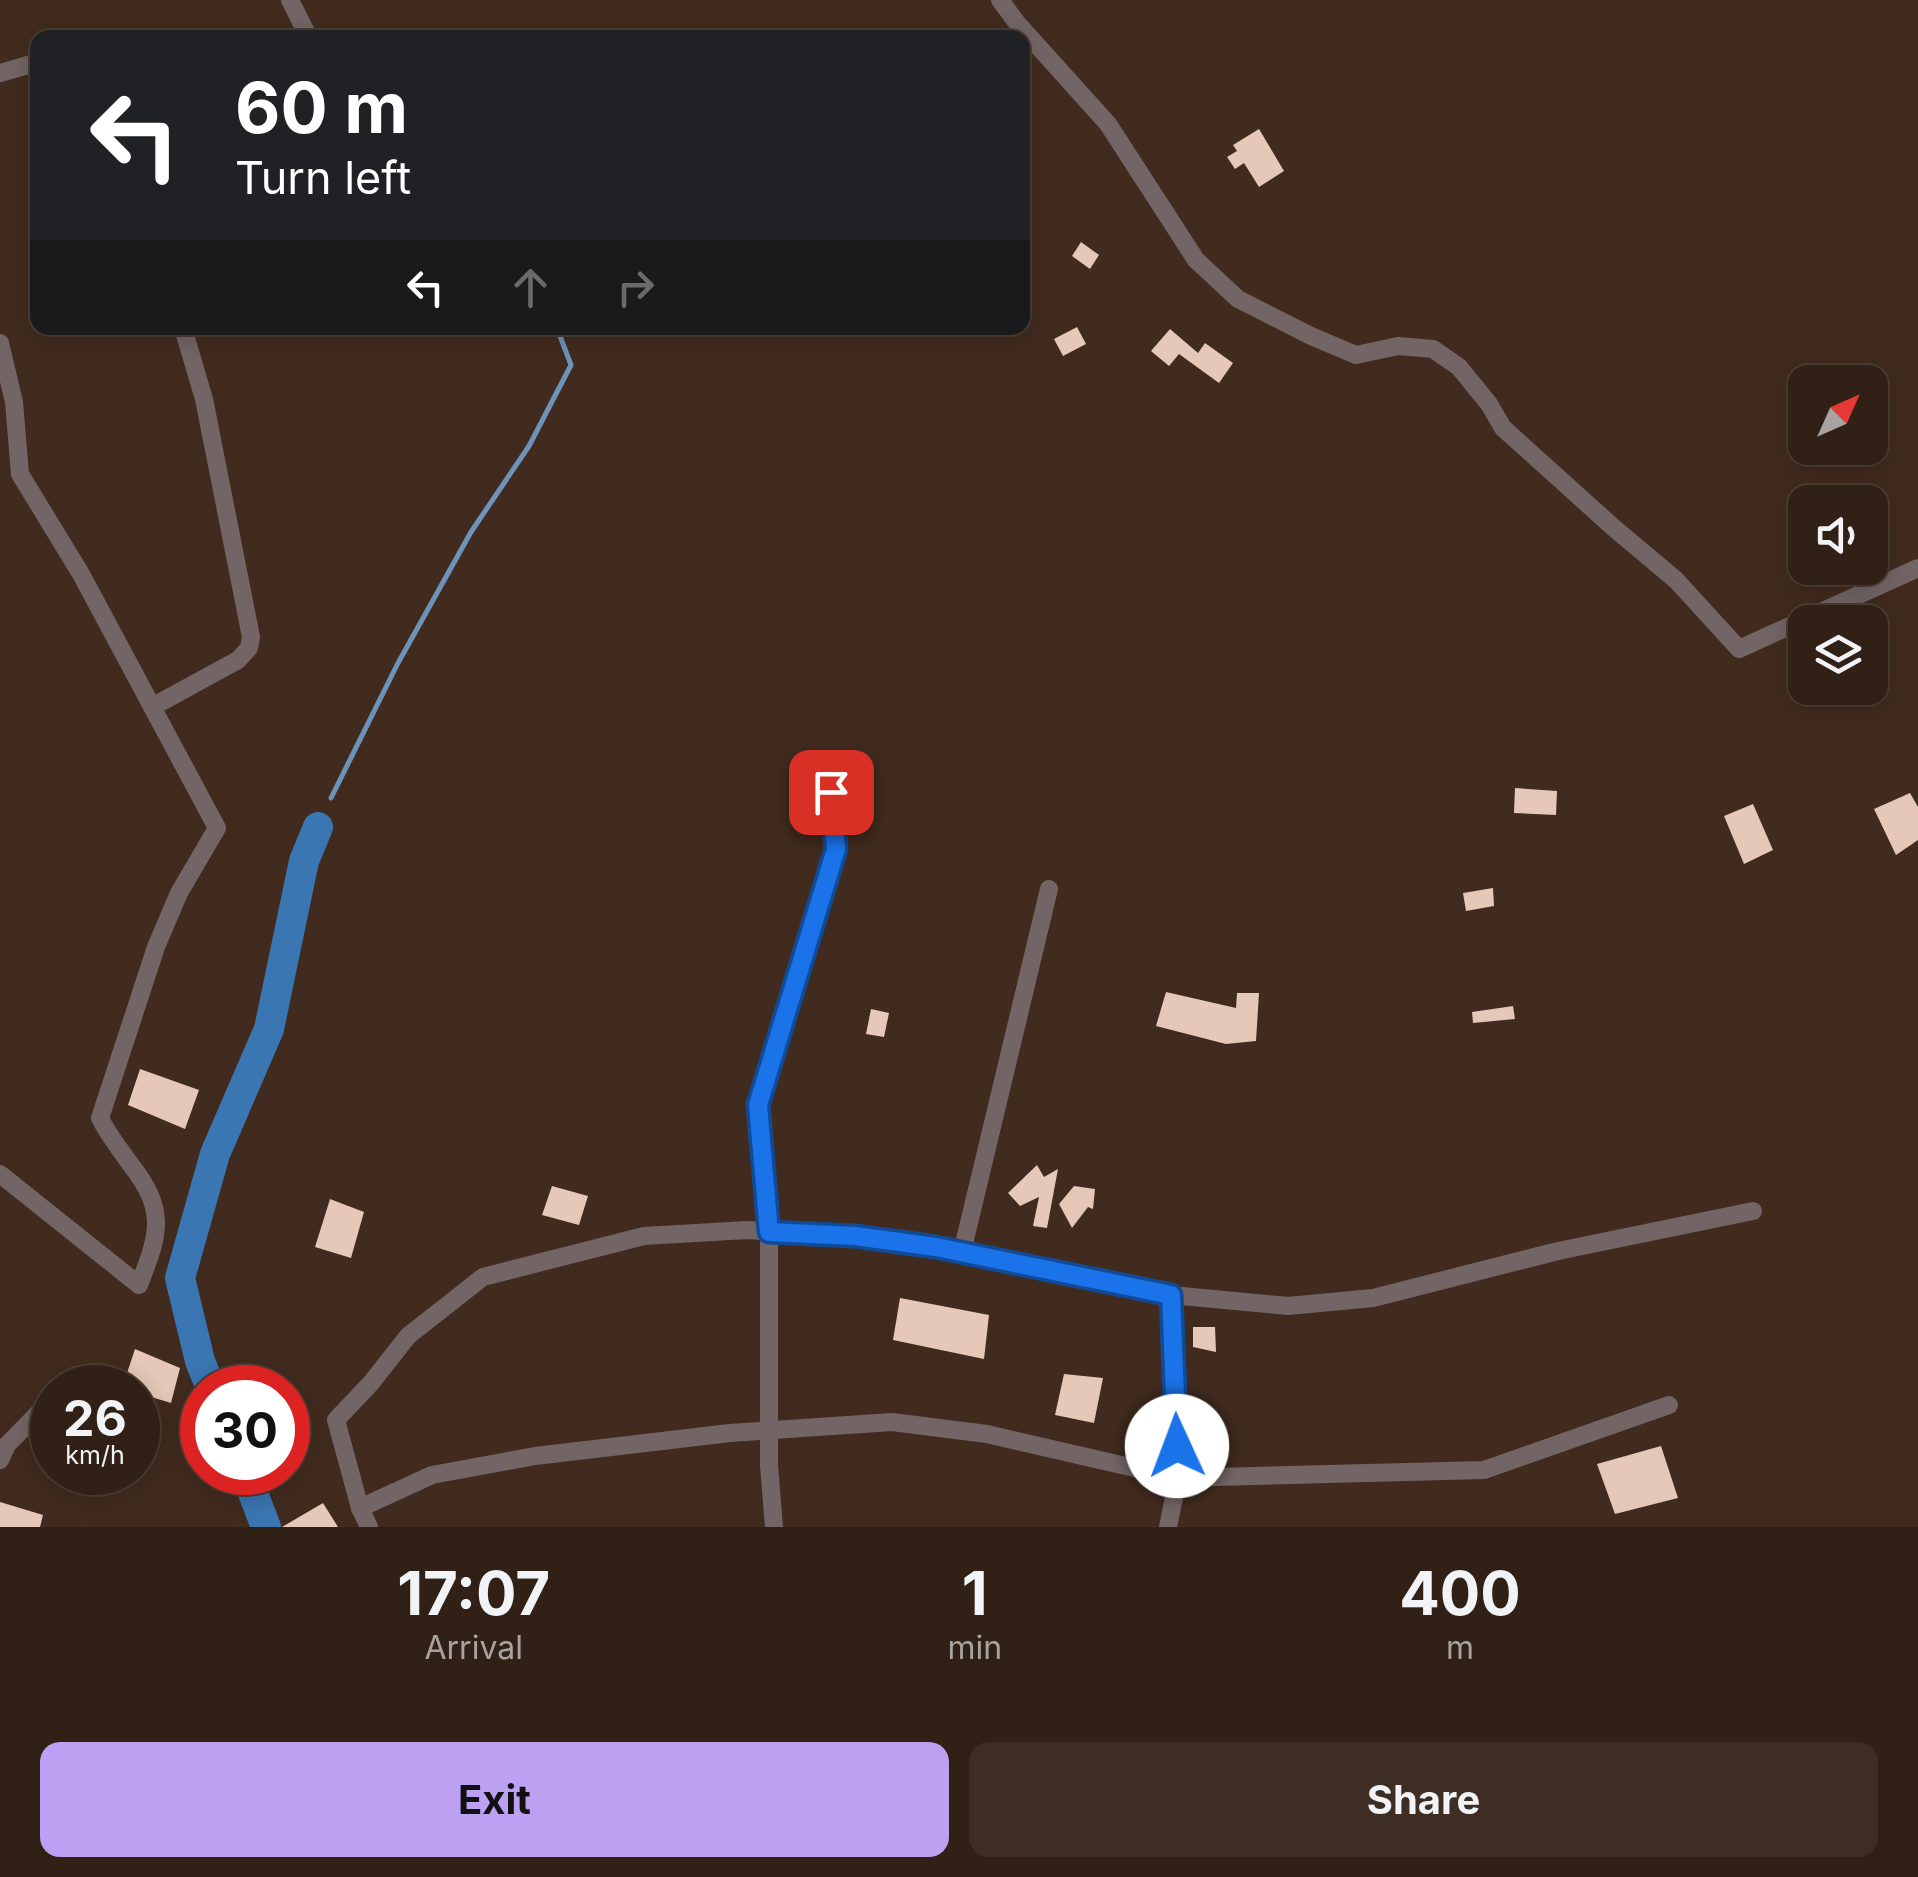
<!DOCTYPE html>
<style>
body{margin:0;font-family:Inter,sans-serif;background:#3d2d23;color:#f1f3f6;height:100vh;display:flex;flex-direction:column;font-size:38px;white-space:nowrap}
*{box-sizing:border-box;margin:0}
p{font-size:32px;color:#a8a3a1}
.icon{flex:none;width:55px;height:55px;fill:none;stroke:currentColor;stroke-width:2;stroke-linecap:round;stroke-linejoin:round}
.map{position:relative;height:1527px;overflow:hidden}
.sheet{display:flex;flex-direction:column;background:#312016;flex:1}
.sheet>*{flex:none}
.banner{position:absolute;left:30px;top:30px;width:1000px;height:305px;border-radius:20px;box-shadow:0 5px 25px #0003,0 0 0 2px #4c3e35;background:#202124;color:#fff;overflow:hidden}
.needle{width:65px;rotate:45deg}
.buttons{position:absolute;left:1788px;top:365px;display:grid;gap:20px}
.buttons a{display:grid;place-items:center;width:100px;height:100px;border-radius:20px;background:#312016;box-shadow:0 5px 25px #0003,0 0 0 2px #4c3e35;font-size:50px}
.speed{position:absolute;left:30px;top:1365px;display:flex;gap:20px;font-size:50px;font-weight:700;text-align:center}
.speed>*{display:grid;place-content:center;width:130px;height:130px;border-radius:50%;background:#312016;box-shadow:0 5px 25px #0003,0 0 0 2px #4c3e35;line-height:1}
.speed small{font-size:25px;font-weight:400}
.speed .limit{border:15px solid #d22;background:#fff;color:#111}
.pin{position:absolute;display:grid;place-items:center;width:85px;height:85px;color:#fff;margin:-42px;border-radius:20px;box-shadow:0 5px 15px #0006}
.me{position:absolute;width:110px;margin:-55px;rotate:358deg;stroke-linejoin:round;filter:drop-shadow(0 0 8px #0008)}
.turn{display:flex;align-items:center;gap:35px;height:210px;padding:0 40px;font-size:45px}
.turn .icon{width:130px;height:130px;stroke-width:2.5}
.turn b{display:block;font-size:70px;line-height:85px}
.lanes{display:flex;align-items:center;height:95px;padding:0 40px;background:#0003;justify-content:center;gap:50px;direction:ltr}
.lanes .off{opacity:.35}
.eta{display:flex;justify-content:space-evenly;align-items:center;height:170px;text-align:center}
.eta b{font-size:60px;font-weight:700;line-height:70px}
.button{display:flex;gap:20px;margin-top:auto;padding:20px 40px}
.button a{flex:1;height:115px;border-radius:20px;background:#bca0f2;color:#111;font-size:40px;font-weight:700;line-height:115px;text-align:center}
.button a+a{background:#3d2d23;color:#f1f3f6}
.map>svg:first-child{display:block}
</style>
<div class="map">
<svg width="1918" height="1527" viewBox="0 0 1918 1527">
<rect width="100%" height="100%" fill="#412b1e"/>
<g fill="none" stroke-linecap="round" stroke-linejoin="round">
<!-- stream -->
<path stroke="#6d93ba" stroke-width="5" d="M331 798 398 663 471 532 529 446 571 365 557 328"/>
<!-- river -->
<g stroke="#3a76b2" stroke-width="30">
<path d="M211 1388 200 1361 180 1278 215 1154 269 1029 304 861 318 827"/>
<path d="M245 1472 266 1527"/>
</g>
</g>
<!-- building -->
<g fill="#e5c8b7">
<path d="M1259 129 1284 171 1259 187 1244 163 1235 169 1227 157 1237 151 1233 145Z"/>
<path d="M1081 242 1099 255 1090 269 1072 256Z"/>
<path d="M1077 327 1086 344 1063 356 1054 339Z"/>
<path d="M1170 329 1198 353 1205 343 1233 363 1219 383 1179 354 1169 366 1151 351Z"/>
<path d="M1515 788 1557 791 1556 815 1514 813Z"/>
<path d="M1910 793 1918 807V840L1896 855 1874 809Z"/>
<path d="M1753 804 1773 850 1744 864 1724 816Z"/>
<path d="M1493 888 1494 906 1466 911 1463 893Z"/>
<path d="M1166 992 1236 1008 1237 993H1259L1256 1041 1226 1044 1156 1026Z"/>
<path d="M1513 1006 1515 1019 1473 1023 1472 1012Z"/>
<path d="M871 1009 889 1013 884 1037 866 1034Z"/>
<path d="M140 1069 199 1090 185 1129 128 1105Z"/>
<path d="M1037 1165 1044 1177 1058 1169 1047 1228 1033 1226 1039 1197 1020 1206 1008 1193Z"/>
<path d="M552 1186 588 1196 579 1225 542 1215Z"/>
<path d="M1074 1186 1095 1189 1093 1209 1088 1207 1072 1228 1059 1204Z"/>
<path d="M330 1199 364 1212 351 1258 315 1247Z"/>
<path d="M900 1298 989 1315 984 1359 893 1340Z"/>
<path d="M1193 1327H1215L1216 1352 1193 1347Z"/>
<path d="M135 1349 180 1368 171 1403 138 1393V1388H122Z"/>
<path d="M1064 1374 1103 1378 1094 1423 1055 1415Z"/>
<path d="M1661 1446 1678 1498 1615 1514 1597 1464Z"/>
<path d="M0 1502 43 1515 40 1527H0Z"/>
<path d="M323 1503 338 1527H282Z"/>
</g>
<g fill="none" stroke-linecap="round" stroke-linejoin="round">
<!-- street -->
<g stroke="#736566" stroke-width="18">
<path d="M290 0 309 38"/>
<path d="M1000 0 1017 23 1108 124 1196 260 1238 299 1311 336 1356 355 1398 346 1433 349 1459 367 1489 404 1503 428 1614 528 1676 580 1739 649 1918 568"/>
<path d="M0 73 38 62"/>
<path d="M0 343 14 402 20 474 81 574 217 828 179 893 156 947 100 1118C108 1135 120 1149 131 1165 167 1211 159 1234 139 1285L0 1174"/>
<path d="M152 707 238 660 249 648 251 637 204 399 183 328"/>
<path d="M962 1252 1049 889"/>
<path d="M64 1388 76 1375"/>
<path d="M0 1460 7 1445 52 1399"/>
<path d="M360 1508 432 1475 535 1456 730 1433 892 1422 987 1434 1178 1478 1484 1470 1669 1405"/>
<path d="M369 1527 360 1508 336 1420 371 1383 408 1336 483 1277 644 1236 747 1230 855 1236 936 1247 1171 1295 1288 1306 1373 1298 1558 1251 1753 1211"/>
<path d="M774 1527 769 1465V1232L758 1105 836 849 831 792"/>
<path d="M1168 1527 1178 1478 1171 1295"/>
</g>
</g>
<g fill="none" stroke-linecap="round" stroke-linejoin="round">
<!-- route casing -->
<g stroke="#114b97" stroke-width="25">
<path id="route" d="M831 792 836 849 758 1105 769 1232 855 1236 936 1247 1171 1295 1177 1446"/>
</g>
<!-- route -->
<use href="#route" stroke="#1a73e8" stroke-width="18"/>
</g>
</svg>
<div class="buttons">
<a><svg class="needle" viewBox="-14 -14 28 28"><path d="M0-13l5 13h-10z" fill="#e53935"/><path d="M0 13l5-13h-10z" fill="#a8a3a1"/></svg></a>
<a><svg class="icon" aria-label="sound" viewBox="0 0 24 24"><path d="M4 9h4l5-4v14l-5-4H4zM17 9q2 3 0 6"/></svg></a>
<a><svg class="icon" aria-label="layers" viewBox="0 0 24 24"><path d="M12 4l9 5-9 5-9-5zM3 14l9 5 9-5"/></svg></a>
</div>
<div class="speed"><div>26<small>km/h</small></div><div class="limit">30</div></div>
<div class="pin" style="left:831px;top:792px;background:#d93025"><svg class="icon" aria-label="arrive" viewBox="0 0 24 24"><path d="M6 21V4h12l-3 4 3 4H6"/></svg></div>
<svg class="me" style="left:1177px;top:1446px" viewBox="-20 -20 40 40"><circle r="19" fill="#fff"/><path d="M0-13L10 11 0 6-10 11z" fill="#1a73e8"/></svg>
<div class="banner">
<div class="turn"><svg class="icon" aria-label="left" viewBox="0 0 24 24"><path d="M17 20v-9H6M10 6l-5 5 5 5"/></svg><div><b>60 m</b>Turn left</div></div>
<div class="lanes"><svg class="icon" aria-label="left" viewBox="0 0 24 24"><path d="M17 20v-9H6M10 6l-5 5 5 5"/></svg><svg class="icon off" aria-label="ahead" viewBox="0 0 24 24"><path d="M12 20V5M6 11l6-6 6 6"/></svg><svg class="icon off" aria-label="right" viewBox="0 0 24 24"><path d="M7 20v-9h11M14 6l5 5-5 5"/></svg></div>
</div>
</div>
<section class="sheet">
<div class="eta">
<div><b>17:07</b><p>Arrival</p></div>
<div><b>1</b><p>min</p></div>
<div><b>400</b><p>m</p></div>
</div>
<div class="button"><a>Exit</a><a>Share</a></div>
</section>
